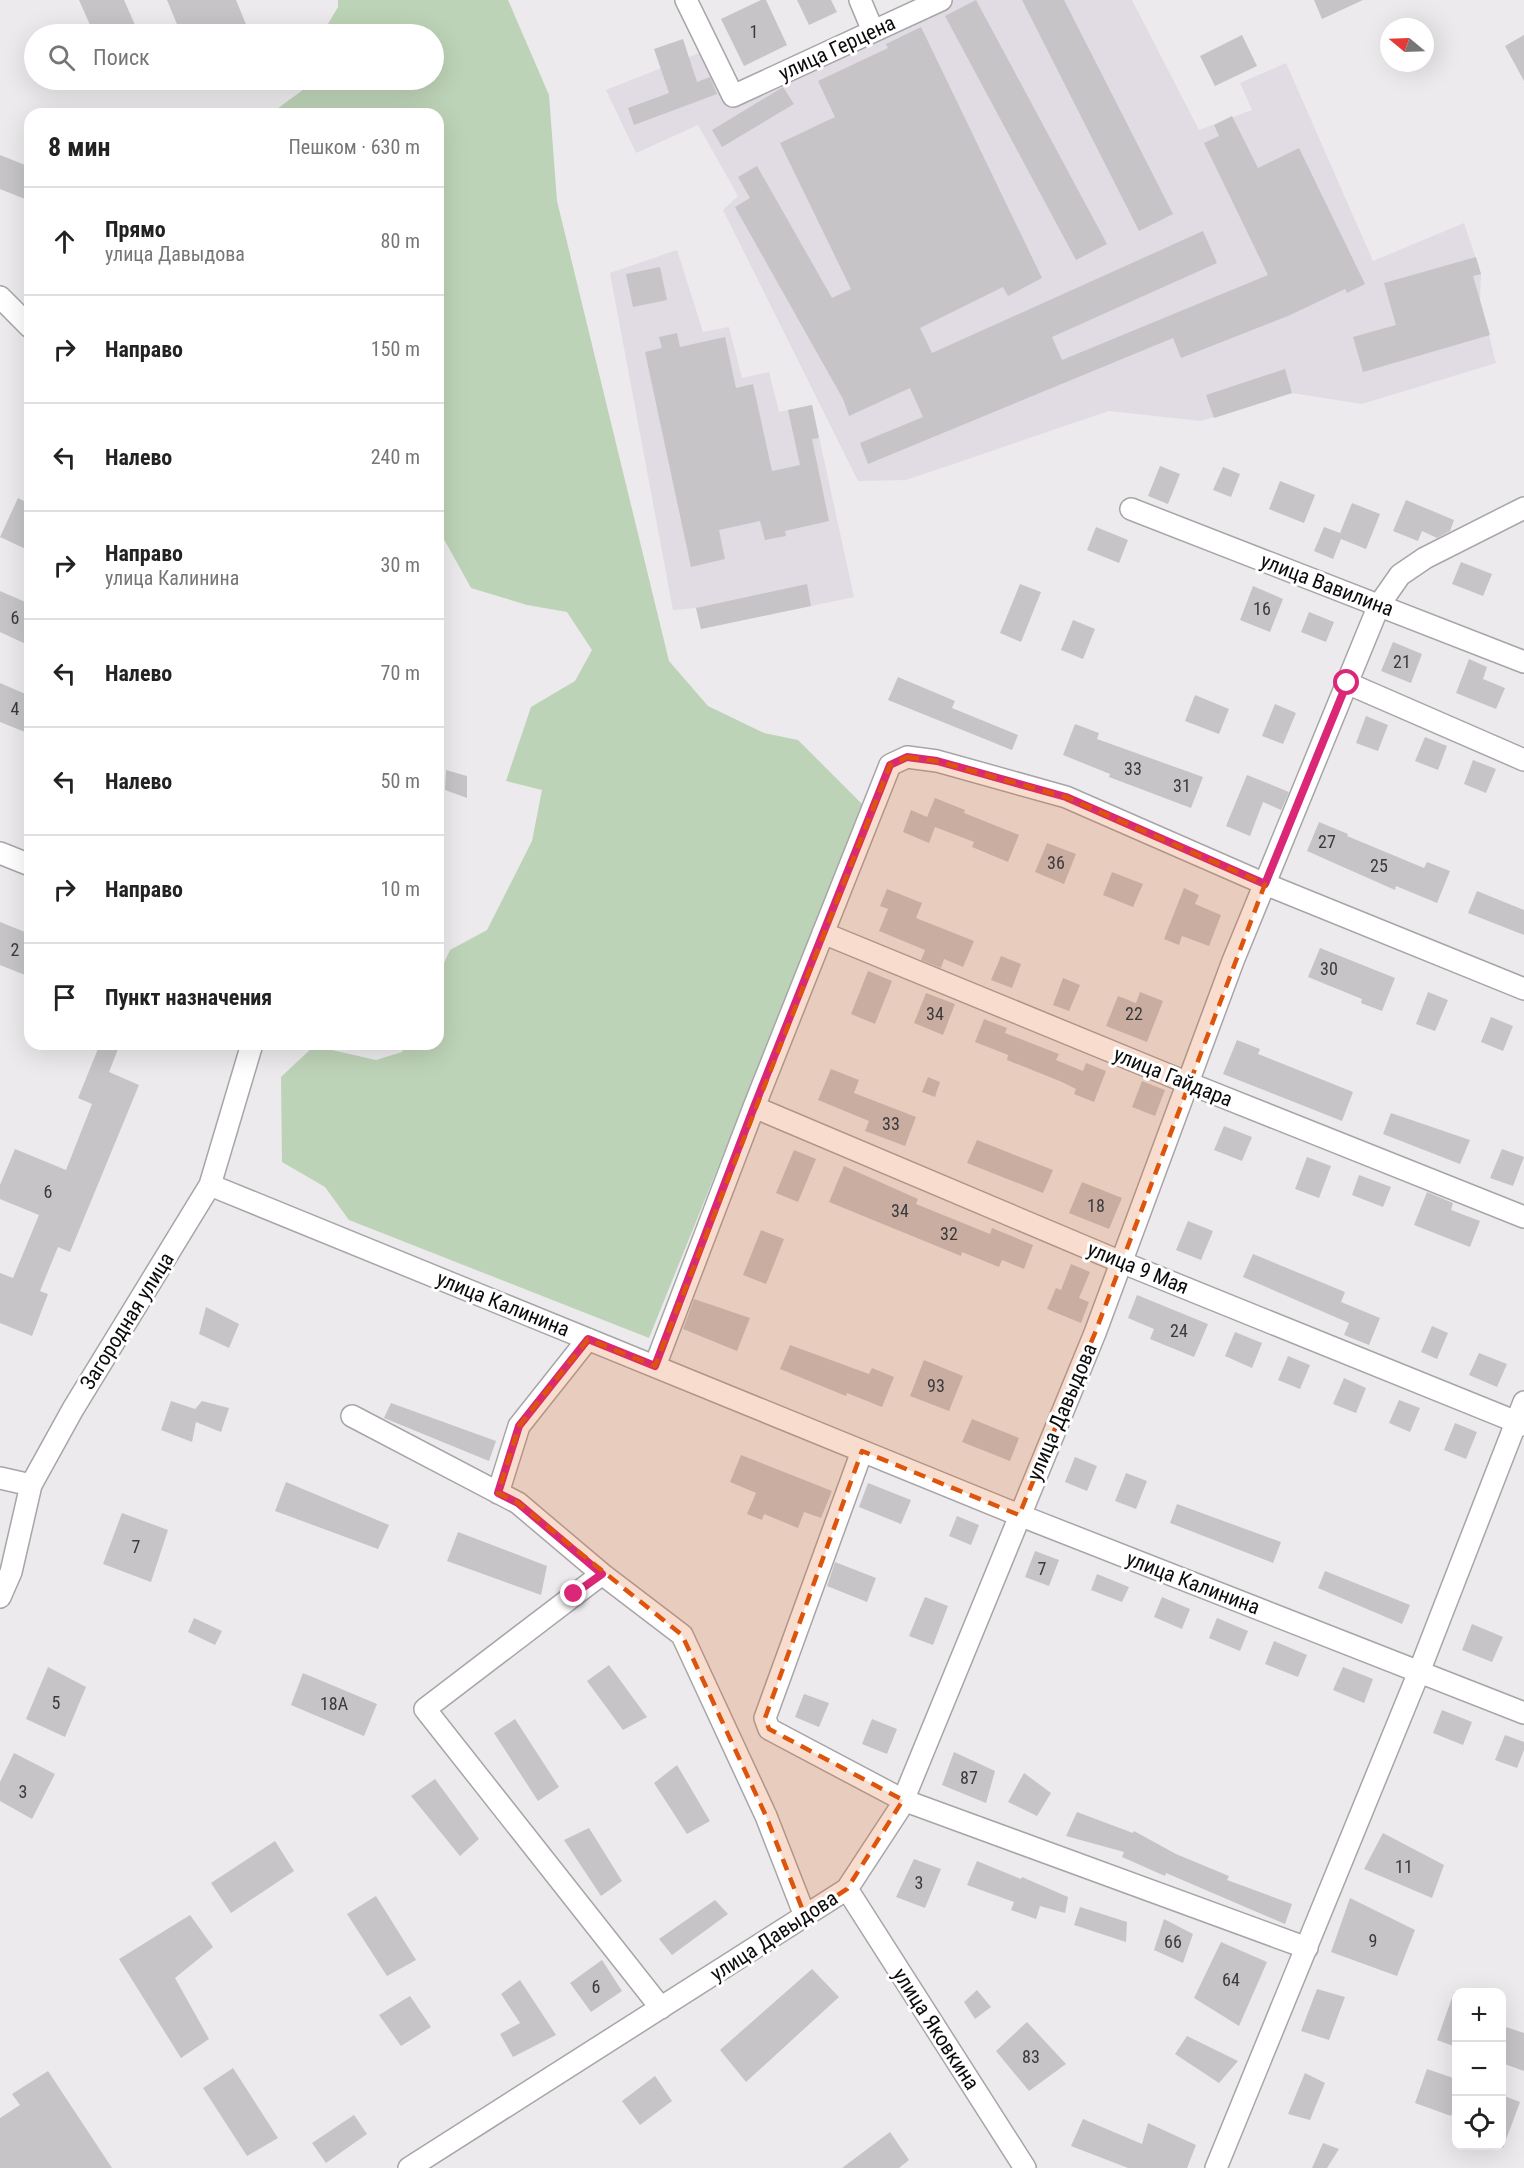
<!DOCTYPE html>
<html lang="ru">
<head>
<meta charset="utf-8">
<style>
	:root { --surface:#fff; --page:#f2f2f2; --text:#222; --muted:#767676; --line:#e0e0e0 }
	body { margin:0; font-family:"Roboto Condensed",sans-serif; background:var(--page); color:var(--text) }
	.controls { position:absolute; right:18px; bottom:18px; display:grid; overflow:hidden; border-radius:12px; box-shadow:0 6px 24px #0002 }
	.controls button { width:54px; height:54px; display:grid; place-items:center; padding:0; border:0; border-bottom:2px solid var(--line); background:var(--surface); color:var(--text); font:30px sans-serif }
	.compass { position:absolute; left:1380px; top:18px; width:54px; height:54px; border-radius:50%; background:var(--surface); box-shadow:0 6px 24px #0002; rotate:289deg }
	.stop { position:absolute; width:18px; height:18px; margin:-14px; border:4px solid #db2777; border-radius:50%; background:#fff }
	.stop.end { background:#db2777; border-color:#fff; box-shadow:0 2px 6px #0008 }
	.list { margin:0; padding:0; list-style:none }
	h2 { display:flex; justify-content:space-between; align-items:center; height:78px; margin:0; padding:0 24px; font-size:26px }
	h2 small { font-size:20px; font-weight:400; color:var(--muted) }
	.list li { display:grid; grid-template-columns:39px 1fr auto; gap:18px; align-items:center; box-sizing:border-box; height:108px; padding:0 24px; border-top:2px solid var(--line) }
	.list b { display:block; font-size:22px; white-space:nowrap }
	.list p { margin:0; font-size:20px; white-space:nowrap; color:var(--muted) }
	.list em { font-size:20px; font-style:normal; color:var(--muted) }
	.icon { flex:none; width:33px; height:33px; fill:none; stroke:currentColor; stroke-width:2; stroke-linecap:round; stroke-linejoin:round }
	.map { position:relative; flex:none; width:1524px; height:2168px; overflow:hidden }
	.search { position:absolute; background:var(--surface); box-shadow:0 6px 24px #0002; left:24px; top:24px; width:420px; height:66px; display:flex; align-items:center; gap:15px; box-sizing:border-box; padding:0 21px; border-radius:33px; color:var(--muted); font-size:22px }
	.panel { position:absolute; background:var(--surface); box-shadow:0 6px 24px #0002; left:24px; top:108px; width:420px; height:942px; border-radius:18px }
	.map>svg:first-child { display:block }
</style>
</head>
<body>
<div class="map">
<svg width="1524" height="2168" viewBox="0 0 1524 2168">
	<rect width="100%" height="100%" fill="#eceaec"/>
	<!-- built -->
	<path fill="#e1dbe4" d="M954,0H1132L1199,130L1252,110L1240,83L1286,63L1373,261L1464,223L1481,274L1480,300L1496,363L1362,404L1292,393L1201,421L1109,411L906,480L858,481L723,210L738,196L698,125L636,153L606,90L704,51L731,105Z
		M677,250L703,332L729,327L742,378L769,372L779,412L812,405L854,597L701,629L696,608L673,610L610,273Z"/>
	<!-- green -->
	<path fill="#bdd3b7" d="M338,0H508L549,95L557,201L669,661L708,706L764,733L798,740L864,806L649,1338L349,1220L325,1187L282,1162L281,1077L314,1046L376,1060L402,1052L406,1044H438V976L450,950L487,930L532,841L542,790L506,781L531,707L575,681L592,650L567,612L527,605L471,588L440,532L438,533V114H270L307,87V80H434V34H322L338,7Z"/>
	<!-- building -->
	<path fill="#c6c4c7" d="M79,0H124L139,34H94Z
		M167,0H236L250,34H181Z
		M761,0H766L787,45L744,66L721,19Z
		M797,0H831L837,12L809,25Z
		M976,0L1107,244L1076,260L945,16Z
		M1022,0H1064L1173,214L1139,231Z
		M1314,0H1363L1322,19Z
		M921,27L1042,278L1008,296L1003,287L920,328L932,353L1203,231L1217,263L1052,337L1062,360L1268,275L1204,143L1219,136L1214,125L1232,116L1258,168L1299,148L1365,284L1347,293L1345,289L1288,316L1181,358L1173,338L868,464L860,443L923,417L910,388L849,416L843,399L735,207L750,198L738,177L757,166L832,298L851,289L780,143L835,117L818,81L888,48L886,44Z
		M1242,35L1257,66L1215,86L1200,56Z
		M1524,35V81L1505,46Z
		M683,39L697,82L710,77L717,94L634,125L628,108L669,93L654,49Z
		M783,87L794,104L722,147L712,130Z
		M0,155L30,167V201L0,189Z
		M1476,257L1481,274L1473,276L1490,335L1363,372L1353,337L1396,325L1384,283Z
		M660,267L667,300L633,307L626,274Z
		M677,333L680,347L725,337L736,388L753,384L772,471L800,465L788,410L812,405L819,438L812,439L829,521L785,531L786,536L765,540L760,521L719,530L725,559L691,567L645,352L662,348L659,337Z
		M1285,369L1292,393L1214,418L1206,395Z
		M1160,466L1180,474L1168,504L1148,496Z
		M1223,467L1240,474L1231,497L1213,490Z
		M1280,481L1315,495L1304,523L1269,509Z
		M18,498L30,504V551L0,537Z
		M1406,500L1454,520L1450,531L1437,538L1422,531L1418,541L1393,531Z
		M1352,503L1380,514L1366,549L1341,539L1333,559L1314,551L1324,527L1340,533Z
		M1096,527L1128,540L1119,563L1087,550Z
		M1461,562L1492,574L1483,596L1452,584Z
		M807,584L811,606L701,629L696,608Z
		M1020,584L1041,592L1021,642L1000,633Z
		M1253,586L1283,599L1270,632L1240,620Z
		M0,591L30,604V646L0,632Z
		M1309,612L1334,622L1326,642L1301,632Z
		M1073,620L1095,629L1083,659L1061,650Z
		M1393,642L1422,654L1411,683L1381,671Z
		M1469,659L1487,667L1483,679L1505,688L1496,709L1456,693Z
		M898,677L955,701L952,708L1018,735L1012,750L888,700Z
		M0,683L30,696V734L0,722Z
		M1195,695L1229,709L1219,734L1185,721Z
		M1275,704L1296,713L1283,744L1262,736Z
		M1366,716L1388,725L1378,751L1356,743Z
		M1075,724L1099,733L1097,739L1203,777L1191,808L1109,777L1110,774L1063,755Z
		M1425,737L1447,746L1438,770L1415,761Z
		M1473,760L1496,769L1486,793L1464,784Z
		M446,770L467,776V798L445,790Z
		M1247,775L1289,792L1281,810L1263,802L1250,836L1226,826Z
		M935,798L965,810L964,813L1019,835L1008,862L972,847L974,842L935,827L929,843L903,832L911,810L927,817Z
		M1319,822L1348,834L1347,836L1424,868L1427,862L1450,871L1437,903L1396,886L1395,890L1307,851Z
		M1047,843L1076,854L1064,884L1035,872Z
		M1112,872L1143,884L1133,907L1103,895Z
		M1184,888L1199,895L1195,904L1221,915L1209,946L1182,936L1179,945L1164,939Z
		M887,889L922,903L916,918L974,941L963,967L944,959L941,968L921,960L925,950L879,931L888,909L880,906Z
		M1477,891L1524,910V935L1468,913Z
		M0,922L30,934V977L0,965Z
		M1320,948L1395,978L1382,1011L1361,1003L1362,999L1308,977Z
		M1001,956L1021,964L1012,988L991,980Z
		M868,971L892,981L875,1024L851,1014Z
		M1063,978L1080,985L1069,1011L1053,1005Z
		M1140,992L1163,1001L1147,1042L1106,1026L1118,996L1136,1003Z
		M1428,992L1448,1000L1435,1031L1416,1024Z
		M926,993L955,1004L943,1035L914,1023Z
		M1491,1017L1513,1026L1503,1051L1481,1042Z
		M984,1019L1007,1028L1005,1033L1059,1054L1056,1060L1083,1071L1086,1063L1106,1071L1094,1102L1074,1094L1076,1089L1062,1082L1007,1060L1008,1055L975,1042Z
		M1237,1040L1260,1049L1258,1054L1353,1092L1342,1121L1223,1074Z
		M100,1044H120L109,1072L139,1085L70,1252L58,1247L40,1291L48,1294L32,1336L0,1323V1273L13,1278L39,1215L0,1199V1185L15,1149L66,1170L92,1104L78,1098Z
		M831,1069L859,1080L854,1093L916,1117L905,1146L865,1131L869,1121L818,1100Z
		M928,1077L940,1082L935,1097L922,1092Z
		M1142,1081L1165,1090L1155,1116L1132,1107Z
		M1391,1113L1470,1140L1460,1164L1383,1134Z
		M1224,1126L1252,1137L1242,1161L1214,1150Z
		M977,1140L1053,1170L1043,1193L967,1163Z
		M1502,1149L1524,1157L1513,1186L1490,1178Z
		M794,1150L816,1159L798,1202L776,1193Z
		M1307,1157L1331,1166L1319,1198L1295,1189Z
		M844,1166L918,1199L916,1204L990,1234L992,1228L1033,1245L1024,1269L1002,1260L999,1267L962,1252L961,1256L829,1202Z
		M1359,1175L1391,1187L1383,1207L1352,1195Z
		M1082,1182L1122,1198L1109,1229L1069,1213Z
		M1427,1192L1453,1203L1451,1210L1480,1221L1470,1247L1414,1225Z
		M1188,1221L1213,1231L1201,1260L1176,1250Z
		M761,1230L784,1239L766,1284L743,1275Z
		M1253,1254L1345,1292L1341,1302L1380,1318L1369,1345L1344,1335L1349,1323L1243,1277Z
		M1071,1264L1090,1272L1079,1298L1089,1302L1081,1323L1047,1309L1056,1288L1061,1290Z
		M1137,1295L1208,1324L1194,1357L1150,1339L1154,1329L1128,1318Z
		M694,1299L750,1318L737,1351L683,1329Z
		M206,1307L239,1324L229,1348L199,1334Z
		M1432,1326L1448,1333L1437,1359L1421,1352Z
		M1235,1332L1262,1343L1252,1368L1225,1356Z
		M790,1345L869,1374L872,1368L894,1377L882,1407L847,1393L846,1396L780,1369Z
		M1479,1353L1507,1364L1497,1387L1469,1375Z
		M1288,1356L1310,1365L1300,1389L1278,1380Z
		M924,1360L963,1376L949,1411L910,1396Z
		M1344,1378L1366,1388L1356,1413L1333,1404Z
		M1399,1400L1420,1408L1410,1432L1389,1423Z
		M171,1401L195,1409L202,1401L229,1408L221,1432L196,1422L192,1442L161,1430Z
		M391,1403L496,1441L489,1461L384,1418Z
		M972,1419L1019,1438L1010,1461L962,1442Z
		M1455,1423L1477,1432L1466,1459L1444,1450Z
		M741,1455L832,1491L821,1518L804,1512L798,1528L764,1514L762,1520L747,1514L756,1493L730,1482Z
		M1075,1457L1097,1466L1087,1491L1065,1482Z
		M1126,1473L1147,1481L1136,1509L1115,1501Z
		M286,1482L389,1525L378,1549L275,1511Z
		M868,1483L911,1500L901,1524L859,1507Z
		M1177,1504L1281,1542L1273,1563L1170,1523Z
		M122,1513L168,1530L151,1582L103,1564Z
		M957,1516L979,1525L971,1545L949,1536Z
		M458,1532L547,1566L541,1595L447,1561Z
		M1035,1551L1059,1560L1049,1586L1025,1577Z
		M835,1562L876,1578L867,1602L827,1586Z
		M1325,1571L1410,1605L1402,1624L1318,1588Z
		M1097,1574L1129,1587L1122,1602L1091,1590Z
		M925,1597L948,1606L933,1645L909,1636Z
		M1162,1597L1190,1609L1182,1629L1154,1617Z
		M194,1618L222,1631L215,1645L188,1632Z
		M1217,1618L1248,1631L1240,1651L1209,1638Z
		M1472,1624L1503,1637L1492,1662L1462,1650Z
		M1274,1641L1307,1655L1298,1677L1265,1664Z
		M609,1665L647,1717L623,1730L587,1681Z
		M48,1667L86,1687L65,1737L26,1719Z
		M1343,1667L1373,1679L1364,1703L1333,1690Z
		M303,1673L377,1704L364,1736L291,1705Z
		M804,1694L829,1703L819,1727L795,1717Z
		M1442,1710L1472,1722L1463,1745L1433,1733Z
		M515,1719L559,1787L538,1801L494,1733Z
		M872,1719L897,1729L887,1754L862,1744Z
		M1505,1735L1524,1742V1750L1517,1768L1495,1760Z
		M954,1752L995,1771L986,1803L942,1785Z
		M14,1753L55,1774L32,1819L0,1801V1782Z
		M677,1765L710,1821L687,1834L654,1783Z
		M1024,1773L1051,1793L1037,1816L1008,1802Z
		M435,1779L479,1839L460,1856L411,1796Z
		M1077,1812L1133,1833L1134,1831L1176,1854L1229,1876L1227,1880L1292,1904L1285,1924L1166,1873L1165,1876L1122,1857L1124,1852L1066,1836Z
		M589,1828L622,1881L601,1896L564,1840Z
		M1383,1833L1444,1865L1432,1898L1364,1869Z
		M275,1841L294,1871L231,1913L211,1883Z
		M914,1859L941,1869L925,1908L896,1897Z
		M977,1861L1021,1879L1022,1877L1068,1897L1065,1913L1040,1906L1036,1919L1011,1910L1014,1902L967,1885Z
		M376,1896L416,1960L387,1976L347,1914Z
		M1350,1898L1415,1930L1397,1976L1331,1952Z
		M715,1900L728,1914L672,1955L659,1939Z
		M1080,1907L1127,1922L1126,1942L1074,1925Z
		M190,1915L213,1947L175,1978L209,2039L181,2058L119,1959Z
		M1164,1919L1193,1934L1183,1963L1154,1950Z
		M1221,1942L1267,1962L1239,2026L1194,1998Z
		M602,1960L622,1991L591,2012L570,1983Z
		M812,1969L839,1997L746,2082L720,2050Z
		M520,1980L556,2035L513,2057L500,2034L520,2023L501,1994Z
		M1317,1989L1345,1997L1329,2040L1301,2031Z
		M977,1990L991,2007L975,2019L964,2002Z
		M1454,1992H1456V2047L1437,2040Z
		M410,1996L431,2027L401,2046L379,2015Z
		M1027,2022L1066,2064L1029,2091L996,2051Z
		M1506,2027L1524,2033V2071L1502,2063V2040Z
		M1187,2036L1238,2061L1219,2083L1175,2054Z
		M233,2068L278,2138L247,2156L203,2088Z
		M1427,2069L1456,2079V2101L1451,2116L1415,2103Z
		M48,2071L112,2168H0V2118L20,2105L12,2094Z
		M1305,2073L1325,2083L1310,2120L1288,2114Z
		M655,2076L672,2101L640,2125L622,2101Z
		M1502,2095L1520,2102L1503,2148L1502,2147Z
		M354,2115L367,2134L326,2163L312,2143Z
		M1083,2119L1142,2144L1148,2123L1196,2145L1187,2168H1128L1071,2146Z
		M890,2132L909,2160L899,2168H842Z
		M1323,2143L1339,2149L1327,2168H1312Z"/>
	<g fill="none" stroke-linecap="round" stroke-linejoin="round">
		<defs>
			<path id="minor" d="M686,0L733,96L941,0
				M860,0L873,31
				M0,297L30,327
				M1131,509L1524,662
				M1347,683L1524,760
				M0,853L30,865
				M823,933L1188,1083L1524,1217
				M754,1107L1121,1262L1524,1425
				M210,1185L1019,1515L1524,1713
				M655,1366L754,1107L890,765L907,757L937,761L1066,797L1265,884L1524,989
				M352,1416L518,1503L602,1574L682,1635L766,1816L805,1916
				M862,1451L765,1718L769,1729L903,1800L1307,1948
				M0,1478L31,1485
				M498,1493L519,1426L588,1339
				M602,1574L425,1709L661,2008
				M0,1597L11,1572L31,1485L73,1409L210,1185L252,1044
				M847,1889L1025,2168
				M409,2168L847,1889L900,1808L1095,1333L1233,961L1379,605L1400,575L1425,558L1524,508
				M1216,2168L1419,1672L1524,1402"/>
		</defs>
		<!-- minor casing -->
		<use href="#minor" stroke="#a7a5a8" stroke-width="24"/>
		<!-- minor -->
		<use href="#minor" stroke="#fff" stroke-width="21"/>
	</g>
	<g fill="none" stroke-linecap="round" stroke-linejoin="round">
		<!-- route -->
		<path stroke="#db2777" stroke-width="8" d="M574,1594L602,1574L518,1503L498,1493L519,1426L588,1339L655,1366L754,1107L890,765L907,757L937,761L1066,797L1265,884L1347,683"/>
	</g>
	<!-- marked area -->
	<path fill="#dd550c" fill-opacity="0.2" stroke="#dd550c" stroke-width="4.5" stroke-dasharray="12 8" stroke-linejoin="round" d="M907,757L937,761L1066,797L1265,884L1095,1333L1019,1515L862,1451L765,1718L769,1729L903,1800L847,1889L805,1916L766,1816L682,1635L518,1503L498,1493L519,1426L588,1339L655,1366L890,765Z"/>
	<g text-anchor="middle" stroke-width="6" stroke-linejoin="round" paint-order="stroke">
		<!-- number labels -->
		<g font-size="18" fill="#3a3a3c">
			<text x="754" y="38">1</text>
			<text x="1262" y="615">16</text>
			<text x="15" y="624">6</text>
			<text x="1402" y="668">21</text>
			<text x="15" y="715">4</text>
			<text x="1133" y="775">33</text>
			<text x="1182" y="792">31</text>
			<text x="1327" y="848">27</text>
			<text x="1056" y="869">36</text>
			<text x="1379" y="872">25</text>
			<text x="15" y="956">2</text>
			<text x="1329" y="975">30</text>
			<text x="935" y="1020">34</text>
			<text x="1134" y="1020">22</text>
			<text x="891" y="1130">33</text>
			<text x="48" y="1198">6</text>
			<text x="1096" y="1212">18</text>
			<text x="900" y="1217">34</text>
			<text x="949" y="1240">32</text>
			<text x="1179" y="1337">24</text>
			<text x="936" y="1392">93</text>
			<text x="136" y="1553">7</text>
			<text x="1042" y="1575">7</text>
			<text x="56" y="1709">5</text>
			<text x="334" y="1710">18А</text>
			<text x="969" y="1784">87</text>
			<text x="23" y="1798">3</text>
			<text x="1404" y="1873">11</text>
			<text x="919" y="1889">3</text>
			<text x="1373" y="1947">9</text>
			<text x="1173" y="1948">66</text>
			<text x="1231" y="1986">64</text>
			<text x="596" y="1993">6</text>
			<text x="1031" y="2063">83</text>
		</g>
		<!-- street labels -->
		<g font-size="21" fill="#0c0c0d" stroke="#fff">
			<text transform="translate(837 48) rotate(-25)" y="7">улица Герцена</text>
			<text transform="translate(1327 585) rotate(21)" y="7">улица Вавилина</text>
			<text transform="translate(1173 1077) rotate(22)" y="7">улица Гайдара</text>
			<text transform="translate(1138 1268) rotate(22)" y="7">улица 9 Мая</text>
			<text transform="translate(503 1304) rotate(22)" y="7">улица Калинина</text>
			<text transform="translate(127 1321) rotate(-58)" y="7">Загородная улица</text>
			<text transform="translate(1062 1412) rotate(-67)" y="7">улица Давыдова</text>
			<text transform="translate(1193 1583) rotate(21)" y="7">улица Калинина</text>
			<text transform="translate(774 1936) rotate(-33)" y="7">улица Давыдова</text>
			<text transform="translate(936 2029) rotate(57)" y="7">улица Яковкина</text>
		</g>
	</g>
</svg>
<div class="controls">
<button>+</button>
<button>−</button>
<button><svg class="icon" aria-label="locate" viewBox="0 0 24 24"><circle cx="12" cy="12" r="6"/><path d="M12 2v4M12 18v4M2 12h4M18 12h4"/></svg></button>
</div>
<svg class="compass" viewBox="-18 -18 36 36"><path d="M0-13l5 13h-10z" fill="#e53935"/><path d="M0 13l5-13h-10z" fill="#767676"/></svg>
<div class="stop" style="left:1347px;top:683px"></div>
<div class="stop end" style="left:574px;top:1594px"></div>
<div class="search"><svg class="icon" aria-label="search" viewBox="0 0 24 24"><circle cx="10" cy="10" r="6"/><path d="M15 15l6 6"/></svg>Поиск</div>
<section class="panel">
<h2>8 мин<small>Пешком · 630 m</small></h2>
<ul class="list">
<li><svg class="icon" aria-label="ahead" viewBox="0 0 24 24"><path d="M12 20V5M6 11l6-6 6 6"/></svg><div><b>Прямо</b><p>улица Давыдова</p></div><em>80 m</em></li>
<li><svg class="icon" aria-label="right" viewBox="0 0 24 24"><path d="M7 20v-9h11M14 6l5 5-5 5"/></svg><div><b>Направо</b></div><em>150 m</em></li>
<li><svg class="icon" aria-label="left" viewBox="0 0 24 24"><path d="M17 20v-9H6M10 6l-5 5 5 5"/></svg><div><b>Налево</b></div><em>240 m</em></li>
<li><svg class="icon" aria-label="right" viewBox="0 0 24 24"><path d="M7 20v-9h11M14 6l5 5-5 5"/></svg><div><b>Направо</b><p>улица Калинина</p></div><em>30 m</em></li>
<li><svg class="icon" aria-label="left" viewBox="0 0 24 24"><path d="M17 20v-9H6M10 6l-5 5 5 5"/></svg><div><b>Налево</b></div><em>70 m</em></li>
<li><svg class="icon" aria-label="left" viewBox="0 0 24 24"><path d="M17 20v-9H6M10 6l-5 5 5 5"/></svg><div><b>Налево</b></div><em>50 m</em></li>
<li><svg class="icon" aria-label="right" viewBox="0 0 24 24"><path d="M7 20v-9h11M14 6l5 5-5 5"/></svg><div><b>Направо</b></div><em>10 m</em></li>
<li><svg class="icon" aria-label="arrive" viewBox="0 0 24 24"><path d="M6 21V4h12l-3 4 3 4H6"/></svg><div><b>Пункт назначения</b></div></li>
</ul>
</section>
</div>
</body>
</html>
